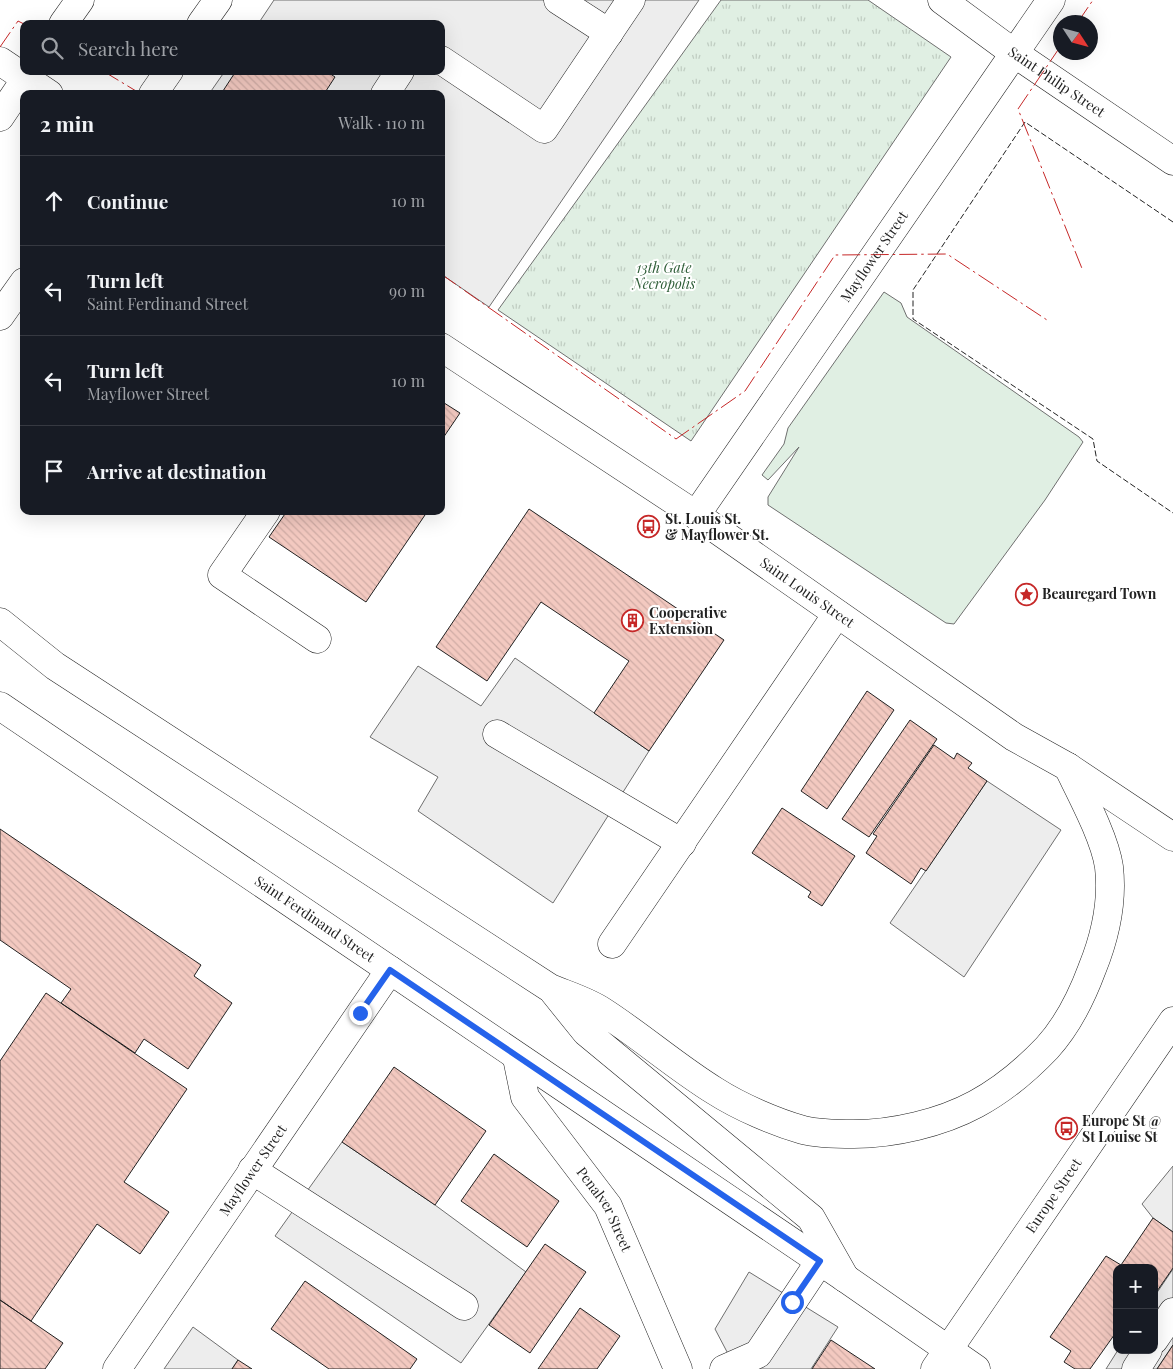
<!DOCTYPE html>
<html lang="en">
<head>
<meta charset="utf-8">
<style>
	:root { --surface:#171b24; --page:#242831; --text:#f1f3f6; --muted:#9ea1a6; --line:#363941 }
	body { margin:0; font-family:"Playfair Display",serif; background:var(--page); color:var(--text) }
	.controls { position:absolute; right:15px; bottom:15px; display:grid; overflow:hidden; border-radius:10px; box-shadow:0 5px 20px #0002 }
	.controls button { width:45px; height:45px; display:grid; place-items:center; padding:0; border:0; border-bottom:1px solid var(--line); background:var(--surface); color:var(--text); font:25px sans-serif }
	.compass { position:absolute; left:1053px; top:15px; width:45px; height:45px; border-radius:50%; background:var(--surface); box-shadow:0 5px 20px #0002; rotate:126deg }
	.stop { position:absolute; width:15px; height:15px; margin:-11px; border:4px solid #2563eb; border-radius:50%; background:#fff }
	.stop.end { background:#2563eb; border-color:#fff; box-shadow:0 1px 5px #0008 }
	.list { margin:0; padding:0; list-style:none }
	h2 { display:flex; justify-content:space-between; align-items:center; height:65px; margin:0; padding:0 20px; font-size:21px }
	h2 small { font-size:16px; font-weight:400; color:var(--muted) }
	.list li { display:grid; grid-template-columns:32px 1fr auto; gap:15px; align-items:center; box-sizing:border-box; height:90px; padding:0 20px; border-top:1px solid var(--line) }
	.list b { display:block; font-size:19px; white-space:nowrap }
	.list p { margin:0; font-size:16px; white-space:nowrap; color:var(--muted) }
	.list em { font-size:16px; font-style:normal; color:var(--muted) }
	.icon { flex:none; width:28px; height:28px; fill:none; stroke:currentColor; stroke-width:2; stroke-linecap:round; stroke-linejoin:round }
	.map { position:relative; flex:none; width:1173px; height:1369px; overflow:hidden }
	.search { position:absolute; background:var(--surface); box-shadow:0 5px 20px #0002; left:20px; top:20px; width:425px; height:55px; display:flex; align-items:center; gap:12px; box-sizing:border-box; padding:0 18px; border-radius:10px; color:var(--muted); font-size:19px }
	.panel { position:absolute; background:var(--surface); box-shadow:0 5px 20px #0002; left:20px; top:90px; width:425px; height:425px; border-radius:10px }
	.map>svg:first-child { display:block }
</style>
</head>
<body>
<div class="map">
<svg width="1173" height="1369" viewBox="0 0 1173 1369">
	<defs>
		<pattern id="park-tufts" width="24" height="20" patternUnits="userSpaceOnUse" patternTransform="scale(1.25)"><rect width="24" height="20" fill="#e0efe3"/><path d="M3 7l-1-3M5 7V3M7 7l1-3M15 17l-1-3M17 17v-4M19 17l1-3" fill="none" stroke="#c0cdc2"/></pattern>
		<pattern id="building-back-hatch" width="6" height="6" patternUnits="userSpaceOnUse" patternTransform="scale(1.25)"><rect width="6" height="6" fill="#f3c9c0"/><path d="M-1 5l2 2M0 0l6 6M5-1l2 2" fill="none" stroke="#d0aca5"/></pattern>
	</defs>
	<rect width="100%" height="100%" fill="#fff"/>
	<!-- green -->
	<path fill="#e0efe3" stroke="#6f6f6f" d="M884,292L901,303L907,317L1079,437L1083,442L1045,500L954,624L946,623L768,505V497L799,447L768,480L762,475L784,444L788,428Z"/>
	<!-- park -->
	<path fill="url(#park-tufts)" stroke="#6f6f6f" d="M721,0H868L951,57L691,441L498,310Z"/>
	<!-- parking -->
	<path fill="#ededed" stroke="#6f6f6f" d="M274,0H699L489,307L441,274V94H209L225,71H441V24H258Z
		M515,658L649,751L553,903L418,811L438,777L370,737L418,666L481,706Z
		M987,781L1061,830L964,977L890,923Z
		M342,1142L435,1205L526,1272L461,1363L275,1236Z
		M1173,1166V1232L1153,1218L1142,1204Z
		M1173,1269V1345L1157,1369H1106L1118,1350H1154V1297Z
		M749,1272L838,1327L811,1369H736L715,1329Z
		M193,1327L238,1360L232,1369H164Z"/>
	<!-- building -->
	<path fill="url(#building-back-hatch)" stroke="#222" d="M236,71H326L335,77L324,94H221Z
		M441,401L460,413L441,441Z
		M529,509L724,640L649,751L594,713L629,661L541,602L487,681L436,647Z
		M287,511H419L425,515L366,602L269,537Z
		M867,691L894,710L827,809L801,791Z
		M910,720L937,739L869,837L842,819Z
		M934,745L954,759L957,753L972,763L968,768L987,781L926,871L921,868L911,884L866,853L877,836L873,834Z
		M782,808L855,856L822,906L808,897L811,892L752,853Z
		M0,829L201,965L194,976L232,1003L188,1069L144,1039L135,1053L61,1003L71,989L0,940Z
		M46,993L187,1089L124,1182L169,1212L140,1254L97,1224L31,1321L0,1300V1061Z
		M394,1067L486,1131L435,1205L342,1142Z
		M494,1154L559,1201L527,1247L461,1201Z
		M1153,1218L1173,1232V1268L1155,1294L1154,1268H1117V1331L1090,1369H1075L1064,1362L1071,1351L1050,1337L1106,1256L1121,1265Z
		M545,1244L586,1272L530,1353L489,1325Z
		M305,1281L417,1359L410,1369H329L271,1329Z
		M0,1300L63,1343L45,1369H0Z
		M580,1308L620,1336L597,1369H538Z
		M831,1340L875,1369H812Z
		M1173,1345V1369H1157Z
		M238,1360L252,1369H232Z"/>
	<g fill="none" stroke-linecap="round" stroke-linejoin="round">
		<defs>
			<g id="minor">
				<path d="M558,0L609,33"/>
				<path d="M441,60L544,129L631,0"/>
				<path d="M385,94L400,71"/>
				<path d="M266,511L222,575L317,639"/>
				<path id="s1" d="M696,515L1051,0"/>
				<path d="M497,734L682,843"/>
				<path d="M612,944L837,614"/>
				<path id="s2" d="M517,1058L525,1097L608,1206L678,1369"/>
				<path d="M252,1170L464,1306"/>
				<path d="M1154,1340L1173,1312"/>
				<path id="s3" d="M117,1369L390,970"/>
				<path d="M724,1369L758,1354L820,1261"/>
				<path id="s4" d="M935,1369L1173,1021"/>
				<path d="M1136,1369L1148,1350"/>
			</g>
			<g id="major">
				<path id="s5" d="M942,0L1014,53L1173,161"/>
				<path d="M63,24L80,0"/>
				<path d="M201,24L218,0"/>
				<path d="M0,61L49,94"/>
				<path d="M153,94L169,71"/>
				<path d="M0,117L31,71"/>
				<path d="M0,316L24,282"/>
				<path id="s6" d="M441,347L696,515L1014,737L1068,767L1173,837"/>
				<path id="s7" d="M0,706L845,1278L976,1369"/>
			</g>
			<path id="highway" d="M0,622L55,666L550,988C567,995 587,1001 602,1011C641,1036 676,1067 715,1091C740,1107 775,1122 803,1130C818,1134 838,1134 854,1134C893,1134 941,1123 976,1104C1002,1090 1027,1069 1047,1048C1067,1026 1082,996 1092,969C1105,937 1113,902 1109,867C1105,838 1081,794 1068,767
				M553,991L586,1032L811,1218L845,1278"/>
		</defs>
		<!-- minor casing -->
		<use href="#minor" stroke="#222" stroke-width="29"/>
		<!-- major casing -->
		<use href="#major" stroke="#222" stroke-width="29"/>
		<!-- highway casing -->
		<use href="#highway" stroke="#222" stroke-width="29"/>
		<!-- minor -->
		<use href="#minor" stroke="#fff" stroke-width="28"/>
		<!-- major -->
		<use href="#major" stroke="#fff" stroke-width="28"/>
		<!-- highway -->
		<use href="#highway" stroke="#fff" stroke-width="28"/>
		<!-- fence -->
		<path stroke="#222" stroke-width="1" stroke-dasharray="6 2.5" stroke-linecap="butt" d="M1173,222L1025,122L913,290V319L1093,439L1097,461L1173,513"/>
		<!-- power -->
		<path stroke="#c62828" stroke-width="1" stroke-dasharray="18 4 2.5 4" stroke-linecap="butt" d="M1078,22L1093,0
			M0,47L18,21L24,24
			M1060,47L1018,109L1083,271
			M103,71L141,94
			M441,274L676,439L745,391L835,255L947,254L1047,320"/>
	</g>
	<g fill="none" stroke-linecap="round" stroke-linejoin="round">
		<!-- route -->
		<path stroke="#2563eb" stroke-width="6" d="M360,1013L390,970L820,1261L792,1302"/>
	</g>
	<!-- icons -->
	<defs>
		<symbol id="bus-ring" viewBox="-11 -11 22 22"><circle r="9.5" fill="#fff" stroke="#c62828" stroke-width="1.5"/><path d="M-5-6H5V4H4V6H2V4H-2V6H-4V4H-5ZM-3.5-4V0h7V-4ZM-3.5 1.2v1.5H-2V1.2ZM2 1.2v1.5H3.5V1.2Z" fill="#c62828"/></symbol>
		<symbol id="sight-ring" viewBox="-11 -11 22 22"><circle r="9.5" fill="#fff" stroke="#c62828" stroke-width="1.5"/><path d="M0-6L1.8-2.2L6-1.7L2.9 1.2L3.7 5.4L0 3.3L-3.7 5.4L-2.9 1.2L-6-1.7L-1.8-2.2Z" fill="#c62828"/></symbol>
		<symbol id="building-ring" viewBox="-11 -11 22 22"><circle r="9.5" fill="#fff" stroke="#c62828" stroke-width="1.5"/><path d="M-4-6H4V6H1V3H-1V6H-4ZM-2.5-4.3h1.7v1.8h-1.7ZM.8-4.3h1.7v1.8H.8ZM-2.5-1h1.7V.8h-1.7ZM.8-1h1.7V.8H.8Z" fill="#c62828"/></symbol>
	</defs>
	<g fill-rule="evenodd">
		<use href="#bus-ring" x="636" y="514" width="25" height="25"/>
		<use href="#sight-ring" x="1014" y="582" width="25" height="25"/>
		<use href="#building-ring" x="620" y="608" width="25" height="25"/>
		<use href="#bus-ring" x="1054" y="1116" width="25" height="25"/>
	</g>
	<g text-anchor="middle" stroke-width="4" stroke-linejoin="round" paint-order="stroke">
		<!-- street labels -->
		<g font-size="14" fill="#222" stroke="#fff">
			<text dy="5" stroke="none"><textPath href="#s5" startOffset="141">Saint Philip Street</textPath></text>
			<text dy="5" stroke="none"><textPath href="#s1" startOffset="314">Mayflower Street</textPath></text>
			<text dy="5" stroke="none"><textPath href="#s6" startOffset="441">Saint Louis Street</textPath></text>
			<text dy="5" stroke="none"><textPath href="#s7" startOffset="380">Saint Ferdinand Street</textPath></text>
			<text dy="5" stroke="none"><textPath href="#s3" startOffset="241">Mayflower Street</textPath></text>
			<text dy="5" stroke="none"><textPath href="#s4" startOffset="210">Europe Street</textPath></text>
			<text dy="5" stroke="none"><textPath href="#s2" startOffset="178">Penalver Street</textPath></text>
		</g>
		<!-- park labels -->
		<g font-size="14" font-style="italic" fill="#2f5e38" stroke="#fff">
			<text x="664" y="273">13th Gate<tspan x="664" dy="16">Necropolis</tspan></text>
		</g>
		<!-- poi labels -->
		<g font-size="14" font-weight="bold" fill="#222" stroke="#fff" text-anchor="start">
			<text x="665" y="524">St. Louis St.<tspan x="665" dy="16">&amp; Mayflower St.</tspan></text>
			<text x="1042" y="599">Beauregard Town</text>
			<text x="649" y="618">Cooperative<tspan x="649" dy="16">Extension</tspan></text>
			<text x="1082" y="1126">Europe St @<tspan x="1082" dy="16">St Louise St</tspan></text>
		</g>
	</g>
</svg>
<div class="controls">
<button>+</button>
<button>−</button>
</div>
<svg class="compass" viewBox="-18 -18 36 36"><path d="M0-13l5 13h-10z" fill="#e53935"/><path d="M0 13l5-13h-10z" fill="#9ea1a6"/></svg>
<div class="stop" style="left:792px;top:1302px"></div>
<div class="stop end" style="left:360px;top:1013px"></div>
<div class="search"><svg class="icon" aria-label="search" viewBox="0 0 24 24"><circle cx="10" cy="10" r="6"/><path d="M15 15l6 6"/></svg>Search here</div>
<section class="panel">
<h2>2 min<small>Walk · 110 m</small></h2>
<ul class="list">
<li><svg class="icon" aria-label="ahead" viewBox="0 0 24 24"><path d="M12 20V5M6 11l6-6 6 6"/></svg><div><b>Continue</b></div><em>10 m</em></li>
<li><svg class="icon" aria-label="left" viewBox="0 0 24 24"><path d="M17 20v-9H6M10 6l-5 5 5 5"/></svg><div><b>Turn left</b><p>Saint Ferdinand Street</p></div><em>90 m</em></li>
<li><svg class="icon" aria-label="left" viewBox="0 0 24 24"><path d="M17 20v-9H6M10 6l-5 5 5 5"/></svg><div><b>Turn left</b><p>Mayflower Street</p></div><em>10 m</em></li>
<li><svg class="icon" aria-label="arrive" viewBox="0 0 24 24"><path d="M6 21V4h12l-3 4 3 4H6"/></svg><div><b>Arrive at destination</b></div></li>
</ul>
</section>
</div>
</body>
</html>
